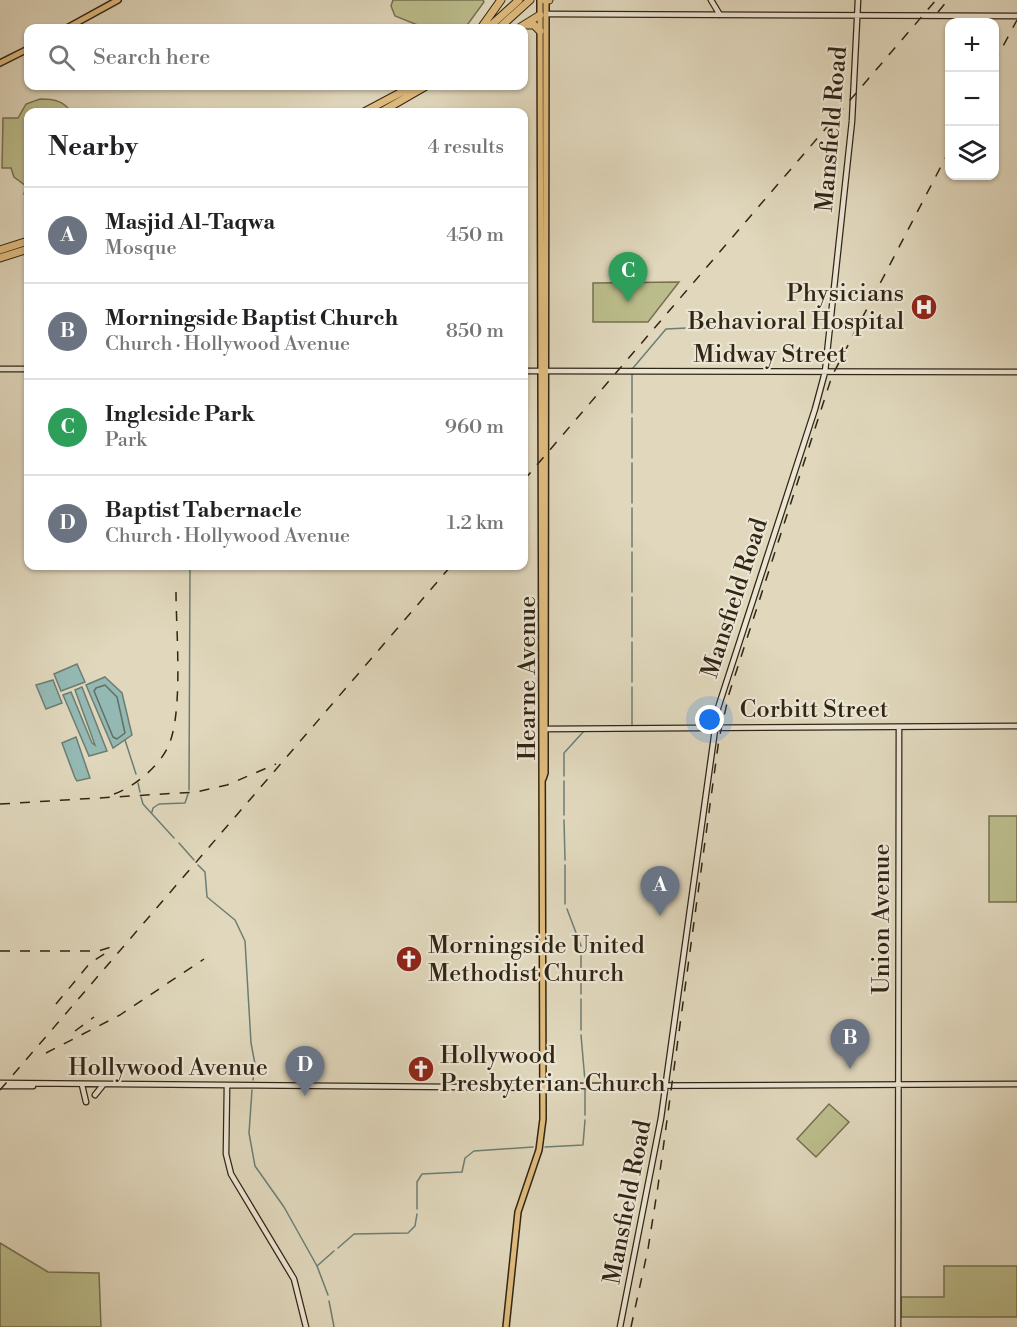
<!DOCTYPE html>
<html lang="en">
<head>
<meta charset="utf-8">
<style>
	:root { --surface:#fff; --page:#f6f6f6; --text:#202124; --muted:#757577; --line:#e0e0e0; --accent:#8f2418 }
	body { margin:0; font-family:"Libre Bodoni",serif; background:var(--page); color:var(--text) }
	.controls { position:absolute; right:18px; top:18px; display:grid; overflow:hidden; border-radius:12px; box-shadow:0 2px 4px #0004 }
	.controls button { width:54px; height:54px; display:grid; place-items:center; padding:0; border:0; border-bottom:2px solid var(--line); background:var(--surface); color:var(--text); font:30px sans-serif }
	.you { position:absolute; left:710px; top:720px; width:21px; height:21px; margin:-15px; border:4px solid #fff; border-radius:50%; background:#1a73e8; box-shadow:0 0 0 9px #1a73e833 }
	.badge { display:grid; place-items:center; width:39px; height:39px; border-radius:50%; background:var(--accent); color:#fff; font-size:20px; font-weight:700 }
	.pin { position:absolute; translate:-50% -50px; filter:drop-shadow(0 2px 3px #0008) }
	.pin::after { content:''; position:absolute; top:32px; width:21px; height:18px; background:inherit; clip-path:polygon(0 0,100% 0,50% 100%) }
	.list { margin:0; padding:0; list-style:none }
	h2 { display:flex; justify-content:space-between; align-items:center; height:78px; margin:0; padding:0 24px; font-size:26px }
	h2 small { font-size:20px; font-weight:400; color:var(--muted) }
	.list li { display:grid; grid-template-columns:39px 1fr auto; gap:18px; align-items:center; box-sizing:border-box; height:96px; padding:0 24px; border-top:2px solid var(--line) }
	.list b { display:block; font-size:22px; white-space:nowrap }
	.list p { margin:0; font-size:20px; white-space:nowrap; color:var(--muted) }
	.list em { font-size:20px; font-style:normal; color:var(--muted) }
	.icon { flex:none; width:33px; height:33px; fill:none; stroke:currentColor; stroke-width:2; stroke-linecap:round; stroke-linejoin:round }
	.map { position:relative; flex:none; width:1017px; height:1327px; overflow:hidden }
	.search { position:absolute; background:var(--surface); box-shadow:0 2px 4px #0004; left:24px; top:24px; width:504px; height:66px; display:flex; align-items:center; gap:15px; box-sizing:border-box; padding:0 21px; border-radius:12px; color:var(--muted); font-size:22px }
	.panel { position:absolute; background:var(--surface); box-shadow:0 2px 4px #0004; left:24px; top:108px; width:504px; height:462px; border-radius:12px }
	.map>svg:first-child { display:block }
</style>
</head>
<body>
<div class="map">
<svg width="1017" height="1327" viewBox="0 0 1017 1327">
	<rect width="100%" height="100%" fill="#e0d7bc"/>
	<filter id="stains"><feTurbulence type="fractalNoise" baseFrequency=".00333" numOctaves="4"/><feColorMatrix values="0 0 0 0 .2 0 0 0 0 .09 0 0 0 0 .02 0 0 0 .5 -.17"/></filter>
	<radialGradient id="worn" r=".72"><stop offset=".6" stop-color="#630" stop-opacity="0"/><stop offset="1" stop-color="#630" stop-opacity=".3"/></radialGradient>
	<!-- green -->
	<path fill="#bbbc8b" stroke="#767050" stroke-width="1.5" d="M393,0H483L484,2L465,28H425L395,16L391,6Z
		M40,99C54,99 64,101 71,112H28V195L24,194L26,186L14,177L11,168H2L3,118H18L26,104Z
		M679,282L648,322H593V283Z
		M989,816H1017V902H989Z
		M829,1104L849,1122L816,1157L797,1139Z
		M0,1243L48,1272L99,1273L101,1327H0Z
		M944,1266H1017V1317H901V1297H944Z"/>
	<!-- water -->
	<path fill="#94b9b4" stroke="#6c7e74" stroke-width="1.5" d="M77,664L85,682L61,691L54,674Z
		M105,677L122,693L132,735L113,748L86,685Z
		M53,680L62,703L46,709L36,685Z
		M82,687L107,751L89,756L63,695L71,692L92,743L95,745L75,690Z
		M76,737L90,778L77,781L75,778L62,743Z"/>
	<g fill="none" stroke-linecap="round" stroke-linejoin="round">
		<!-- shore -->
		<path stroke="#626f64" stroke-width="1.5" d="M105,685L117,697L125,733L117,739L113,737L94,691L96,688Z"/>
		<!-- stream -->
		<path stroke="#6c7e74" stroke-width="1.5" d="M692,328H716L744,317
			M633,368L666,329L687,328
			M632,374V413
			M632,418V458
			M632,463V503
			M632,508V547
			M632,552V592
			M632,597V637
			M632,642V682
			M632,687V725
			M125,740L136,774
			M564,776V753L584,731
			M564,781V815
			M138,783L140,792
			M189,790L190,566
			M141,797L143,804L174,838
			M152,812L153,808L159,804L185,803L188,794
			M564,820L565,860
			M179,843L194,860
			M198,865L205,872L207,897L235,920L245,941L251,1043L255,1064L253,1080
			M565,865V904
			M567,909L581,946
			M581,951V994
			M581,1030V999
			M581,1035L585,1081
			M252,1090L249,1133L255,1166L284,1207L317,1266L328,1295
			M585,1090V1115
			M545,1147L583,1145L585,1120
			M417,1209V1182L422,1174L462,1172L465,1158L474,1151L533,1147
			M338,1248L354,1234L408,1233L415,1226L417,1214
			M317,1266L334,1251
			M329,1301L334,1327"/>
		<defs>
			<path id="secondary" d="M711,0L720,15
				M546,14L1017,16
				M0,369H28
				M524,371L1017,372
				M543,729L1017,726
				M0,1083L555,1088L568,1086
				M82,1085L86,1102
				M227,1085L226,1154L231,1174L294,1279L306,1327
				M0,1086H33
				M514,1086L527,1083L568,1086L1017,1084
				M95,1095L103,1085
				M620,1327L661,1118L718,708L815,409L825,372L852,121L858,0
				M898,1327L899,727"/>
			<path id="primary" d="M67,28L118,0
				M0,63L28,49
				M543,779L545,773V729L546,0
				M506,1327L518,1212L539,1150L543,1119L540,0"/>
			<path id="highway" d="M545,0H549
				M526,25H534L540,31
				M481,28L501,0
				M488,28L519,0
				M499,28L530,0
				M519,28L540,15
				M364,112L413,86
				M381,112L426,86
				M0,250L28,241
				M0,258L28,249"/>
		</defs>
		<!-- secondary casing -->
		<use href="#secondary" stroke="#312515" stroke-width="7"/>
		<!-- primary casing -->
		<use href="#primary" stroke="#312515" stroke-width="8"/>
		<!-- highway casing -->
		<use href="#highway" stroke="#312515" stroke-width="9"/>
		<!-- secondary -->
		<use href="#secondary" stroke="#ebe5d3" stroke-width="4.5"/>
		<!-- primary -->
		<use href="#primary" stroke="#e0bc7e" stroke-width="5"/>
		<!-- highway -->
		<use href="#highway" stroke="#e0bc7e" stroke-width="7"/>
		<!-- rail -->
		<path stroke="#312515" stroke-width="1.5" stroke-dasharray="10 10" stroke-linecap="butt" d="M938,12L948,0
			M994,63L1017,20
			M524,480L936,0
			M114,794C134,787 157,768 167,749C184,717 176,631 176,592
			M0,804L196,792L227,785L276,764
			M0,951H98L118,945
			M56,1004L90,963L109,951
			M75,1031L94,1017
			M46,1053L120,1015L204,959
			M0,1090L451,566
			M631,1327L648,1249L658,1186L719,739L729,694L832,376L950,149"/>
	</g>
	<!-- icons -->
	<defs>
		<symbol id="hospital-disc" viewBox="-11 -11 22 22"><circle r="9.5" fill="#8f2418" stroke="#ebe5d3"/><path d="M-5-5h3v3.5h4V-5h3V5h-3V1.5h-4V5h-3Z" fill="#fff"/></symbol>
		<symbol id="church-disc" viewBox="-11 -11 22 22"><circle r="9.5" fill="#8f2418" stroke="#ebe5d3"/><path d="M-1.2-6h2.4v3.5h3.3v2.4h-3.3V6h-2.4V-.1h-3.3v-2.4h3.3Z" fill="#fff"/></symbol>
	</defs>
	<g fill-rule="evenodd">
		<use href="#hospital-disc" x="909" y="292" width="30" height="30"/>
		<use href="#church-disc" x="394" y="944" width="30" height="30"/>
		<use href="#church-disc" x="406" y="1054" width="30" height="30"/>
	</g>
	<g text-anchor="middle" stroke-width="4.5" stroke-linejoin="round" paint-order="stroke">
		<!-- street labels -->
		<g font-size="24" fill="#312515" stroke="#ebe5d3">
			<text transform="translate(831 129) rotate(-85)" y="8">Mansfield Road</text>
			<text x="770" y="362">Midway Street</text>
			<text transform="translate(734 598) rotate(-72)" y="8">Mansfield Road</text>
			<text transform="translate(527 678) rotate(-90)" y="8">Hearne Avenue</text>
			<text x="814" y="717">Corbitt Street</text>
			<text transform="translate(881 919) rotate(-90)" y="8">Union Avenue</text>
			<text x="168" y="1075">Hollywood Avenue</text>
			<text transform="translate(627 1202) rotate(-79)" y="8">Mansfield Road</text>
		</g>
		<!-- poi labels -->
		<g font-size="24" fill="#312515" stroke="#ebe5d3" text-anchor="start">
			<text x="904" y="301" text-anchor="end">Physicians<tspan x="904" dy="28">Behavioral Hospital</tspan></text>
			<text x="428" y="953">Morningside United<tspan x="428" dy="28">Methodist Church</tspan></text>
			<text x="440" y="1063">Hollywood<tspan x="440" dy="28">Presbyterian Church</tspan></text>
		</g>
	</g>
	<rect width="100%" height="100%" filter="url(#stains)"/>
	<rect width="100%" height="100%" fill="url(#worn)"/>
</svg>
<div class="controls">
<button>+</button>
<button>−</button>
<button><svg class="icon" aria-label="layers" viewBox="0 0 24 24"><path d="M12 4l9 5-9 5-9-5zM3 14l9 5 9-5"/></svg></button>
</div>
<div class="you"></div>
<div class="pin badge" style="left:660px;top:916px;background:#6b7280">A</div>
<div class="pin badge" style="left:850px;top:1069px;background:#6b7280">B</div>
<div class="pin badge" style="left:628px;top:302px;background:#2e9e5b">C</div>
<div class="pin badge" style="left:305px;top:1096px;background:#6b7280">D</div>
<div class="search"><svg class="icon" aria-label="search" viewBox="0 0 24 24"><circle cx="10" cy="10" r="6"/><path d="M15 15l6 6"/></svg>Search here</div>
<section class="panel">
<h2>Nearby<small>4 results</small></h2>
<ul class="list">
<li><span class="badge" style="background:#6b7280">A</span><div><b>Masjid Al-Taqwa</b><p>Mosque</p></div><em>450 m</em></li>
<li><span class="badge" style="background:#6b7280">B</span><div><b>Morningside Baptist Church</b><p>Church · Hollywood Avenue</p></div><em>850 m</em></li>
<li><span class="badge" style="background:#2e9e5b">C</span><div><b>Ingleside Park</b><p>Park</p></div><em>960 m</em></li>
<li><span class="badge" style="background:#6b7280">D</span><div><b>Baptist Tabernacle</b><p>Church · Hollywood Avenue</p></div><em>1.2 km</em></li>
</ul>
</section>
</div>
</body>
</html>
